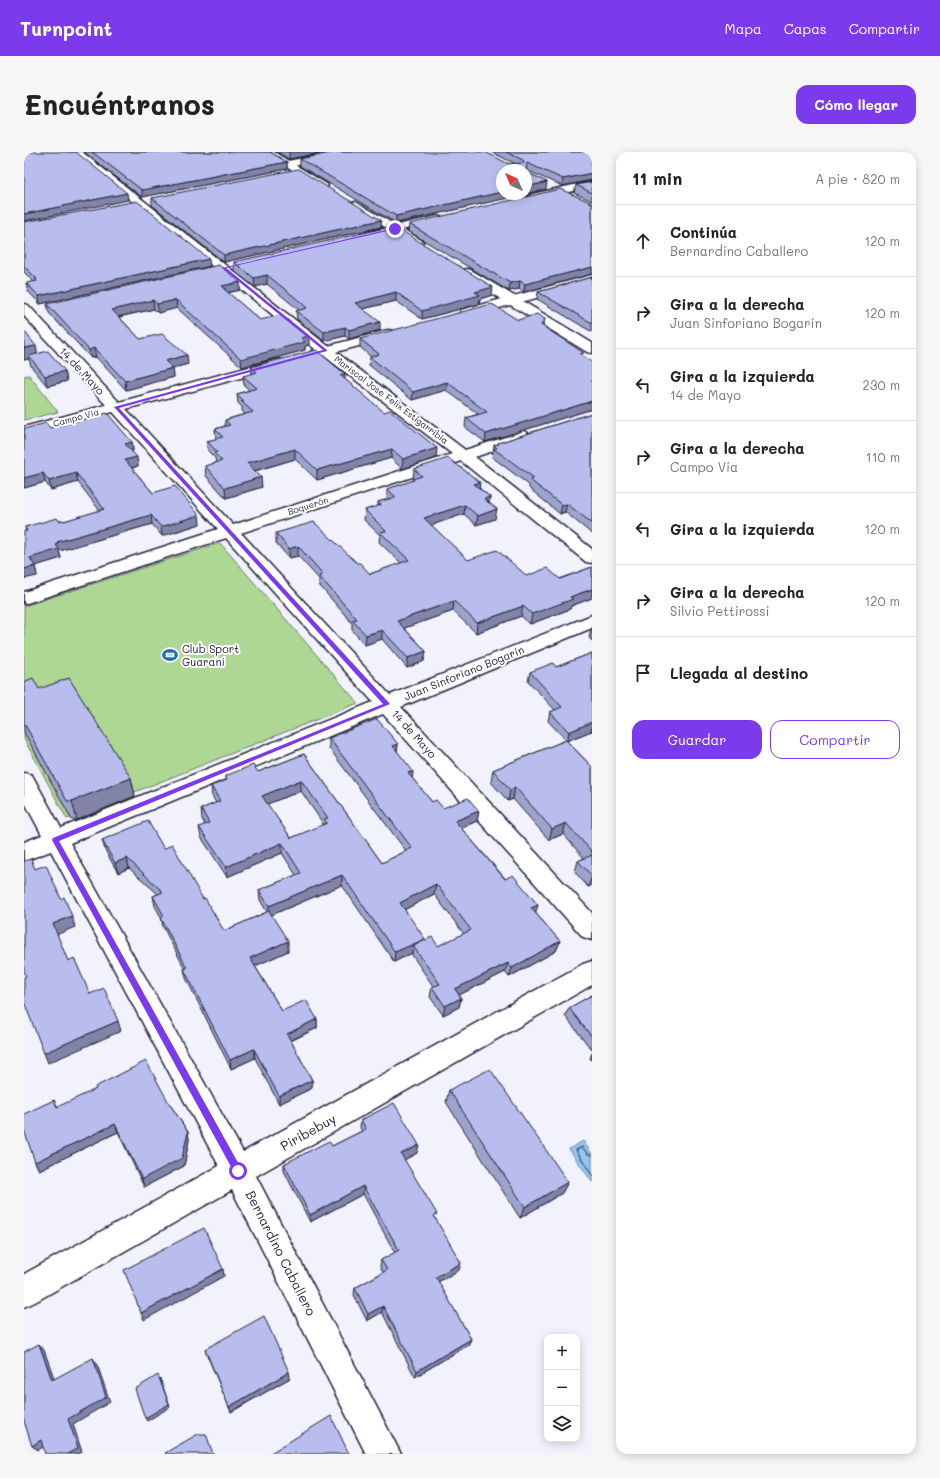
<!DOCTYPE html>
<html lang="es">
<head>
<meta charset="utf-8">
<style>
	:root { --surface:#fff; --page:#f6f6f6; --text:#222; --muted:#767676; --line:#e0e0e0; --accent:#7c3aed }
	body { margin:0; font-family:Mali,sans-serif; background:var(--page); color:var(--text) }
	.controls { position:absolute; right:12px; bottom:12px; display:grid; overflow:hidden; border-radius:8px; box-shadow:0 2px 10px #0003 }
	.controls button { width:36px; height:36px; display:grid; place-items:center; padding:0; border:0; border-bottom:1px solid var(--line); background:var(--surface); color:var(--text); font:20px sans-serif }
	.compass { position:absolute; left:472px; top:12px; width:36px; height:36px; border-radius:50%; background:var(--surface); box-shadow:0 2px 10px #0003; rotate:315deg }
	.stop { position:absolute; width:12px; height:12px; margin:-9px; border:3px solid #7c3aed; border-radius:50%; background:#fff }
	.stop.end { background:#7c3aed; border-color:#fff; box-shadow:0 1px 4px #0008 }
	.list { margin:0; padding:0; list-style:none }
	h2 { display:flex; justify-content:space-between; align-items:center; height:52px; margin:0; padding:0 16px; font-size:17px }
	h2 small { font-size:13px; font-weight:400; color:var(--muted) }
	.list li { display:grid; grid-template-columns:26px 1fr auto; gap:12px; align-items:center; box-sizing:border-box; height:72px; padding:0 16px; border-top:1px solid var(--line) }
	.list b { display:block; font-size:15px; white-space:nowrap }
	.list p { margin:0; font-size:13px; white-space:nowrap; color:var(--muted) }
	.list em { font-size:13px; font-style:normal; color:var(--muted) }
	.actions { display:flex; gap:8px; padding:12px 16px }
	.actions a { flex:1; padding:9px 0; border:1px solid var(--accent); border-radius:12px; text-align:center; font-size:14px; color:var(--accent) }
	.actions .main { background:var(--accent); color:#fff }
	.icon { flex:none; width:22px; height:22px; fill:none; stroke:currentColor; stroke-width:2; stroke-linecap:round; stroke-linejoin:round }
	.map { position:relative; flex:none; width:568px; height:1302px; overflow:hidden; border-radius:12px }
	header { display:flex; align-items:center; gap:24px; box-sizing:border-box; height:56px; padding:0 20px; background:var(--accent); color:#fff }
	header strong { font-size:19px }
	nav { display:flex; gap:22px; margin-inline-start:auto; font-size:14px }
	.intro { display:flex; align-items:center; justify-content:space-between; box-sizing:border-box; height:96px; padding:0 24px }
	h1 { margin:0; font-size:28px }
	.button { padding:10px 18px; border-radius:12px; background:var(--accent); color:#fff; font-size:14px; font-weight:700 }
	main { display:flex; gap:24px; padding:0 24px }
	aside { flex:1; background:var(--surface); border-radius:12px; box-shadow:0 2px 10px #0003 }
	.map>svg:first-child { display:block }
</style>
</head>
<body>
<header>
<strong>Turnpoint</strong>
<nav><a>Mapa</a><a>Capas</a><a>Compartir</a></nav>
</header>
<div class="intro"><h1>Encuéntranos</h1><a class="button">Cómo llegar</a></div>
<main>
<div class="map">
<svg width="568" height="1302" viewBox="0 0 568 1302">
	<rect width="100%" height="100%" fill="#f1f2fc"/>
	<filter id="ink" filterUnits="userSpaceOnUse"><feTurbulence type="fractalNoise" baseFrequency=".025" numOctaves="2"/><feDisplacementMap in="SourceGraphic" scale="8" xChannelSelector="R" yChannelSelector="G"/><feConvolveMatrix kernelMatrix="1 2 1 2 8 2 1 2 1" color-interpolation-filters="sRGB"/></filter>
	<g filter="url(#ink)">
		<!-- green -->
		<path fill="#aed794" stroke="#687c68" d="M5,223L34,260L0,268V224Z
			M196,391L334,551L43,667L0,587V454Z"/>
		<!-- water -->
		<path fill="#94c8f1" stroke="#6686a8" d="M559,989L568,1002V1030L545,997Z"/>
		<g fill="none" stroke-linecap="round" stroke-linejoin="round">
			<!-- shore -->
			<path stroke="#506484" stroke-width="1.5" d="M568,1003L564,1002L558,995L552,998L568,1023"/>
			<defs>
				<path id="minor" d="M47,0H58L304,194L364,178L369,179L371,182L369,185L312,200L441,298L494,281L499,279L504,281L507,284L504,287L451,305L568,397V411L562,410L437,309L217,381L366,543L568,463V476L377,555L568,761V788L559,785L359,562L46,691L219,1000L559,812L568,809V833L232,1024L377,1302H342L208,1038L11,1150L0,1155V1122L195,1014L27,699L0,709V690L18,683L0,649V621L8,623L37,676L349,550L202,386L0,452V440L194,377L89,260L0,285V275L82,253L0,164V152L4,153L95,250L251,208L256,207L261,208L263,211L261,214L102,257L209,373L428,302L299,203L293,205L288,204L286,201L291,197Z
					M309,0H328L323,3L264,15L259,12L264,9Z
					M568,29V35L508,48L503,45L508,42Z
					M414,64L420,67L418,69L346,85L342,84L340,82L342,80Z
					M568,123V131L442,165L437,164L436,161L437,158Z"/>
				<path id="tertiary" d="M238,0H250L304,33L303,35H295Z
					M332,50L397,88L399,90L397,92H389L328,55L327,53L328,51Z
					M443,117L447,118L568,191V201L563,200L439,124L437,121L439,118Z"/>
			</defs>
			<!-- minor casing -->
			<use href="#minor" stroke="#22223b" stroke-width="3"/>
			<!-- tertiary casing -->
			<use href="#tertiary" stroke="#22223b" stroke-width="3"/>
			<!-- minor -->
			<use href="#minor" fill="#fff" fill-rule="evenodd"/>
			<!-- tertiary -->
			<use href="#tertiary" fill="#fff" fill-rule="evenodd"/>
		</g>
		<!-- wall -->
		<path fill="#9ea3cd" stroke="#22223b" fill-rule="evenodd" d="M60,0H246L263,10V17L118,45Z
			M253,0H301L265,7Z
			M467,0H568V28L538,34L502,18V20L522,37L372,71L276,14V7L485,12H492Z
			M568,29V49L550,41L552,33Z
			M128,46L357,68V75L200,110L128,53Z
			M568,51V122L500,140L495,137L485,139L384,79L385,72Z
			M0,70L186,114L16,152L4,139L2,131L10,130L0,120Z
			M210,110L468,143L456,147L455,152L398,167L372,149L339,157L356,178L325,187L321,184L300,189L273,167L272,159L275,158L243,132L231,135L210,119Z
			M568,125V180L513,147L514,140Z
			M216,130V138L204,141L236,168L285,193L281,194V198L218,215L153,156L134,161L130,157L95,165L116,187L164,212L149,216L150,225L102,238L72,205L67,206L25,161L23,152Z
			M494,168L519,175L559,205L568,210V257L461,290L441,275L442,266L454,262L422,238L388,248L345,213L346,205H347L336,195V187Z
			M0,179L14,202L41,219L43,229L23,234L7,214L5,207L0,208Z
			M227,215L321,228L412,306L378,317L367,306L293,328L271,307L231,319L238,335L202,346L182,324L181,314L192,311L191,306L184,299L183,289L192,287L191,277L201,274V268L221,262L218,259V255L214,251L213,242L225,238L220,233L219,224L228,222Z
			M568,261V382L541,360L536,362L505,336V333L468,305L470,293L474,292V291Z
			M26,276L108,290L109,299L108,300L114,314L108,316L129,341L176,372L138,384L128,372L35,399L37,406L11,414L13,424L1,375L35,369H40L76,359L54,330L27,338L21,330L0,336V277Z
			M390,317L455,336L466,345L465,351L471,367L452,373L440,362L407,373L444,408L503,424L536,427L568,415V446L547,454L546,457L506,472L497,464L452,481L429,459L380,476L402,499L400,509L383,516L358,487L341,493L328,478V471L295,433V427L274,404L265,406L252,391V381L333,411L346,422L377,411L355,390L356,383L340,368L341,358L354,354V350L364,347L363,346V337L389,329Z
			M567,477H568V489L565,486Z
			M568,501V580L567,579L543,589L568,615V733L564,735L551,720L554,709L560,706L539,682L525,688L489,647L484,649L467,630L469,618L542,588L524,569L526,560L531,558L504,529L506,520L532,515Z
			M0,530L15,537L107,626L111,644L53,668H48L0,580Z
			M305,586L374,592L373,599L388,626L408,650L419,656L455,659L453,669L437,676L536,789L532,799L485,825L481,820L435,843L437,846L435,855L419,863L406,845L408,835L409,834L388,803V801L370,810L318,733L247,763L264,799L231,814L258,859L293,867V876L267,889L288,928V936L255,952L231,906L207,917L162,826L160,817H161L139,775L137,765L131,754L129,744L134,742L105,716L94,721L81,698L78,688L140,697L179,747L200,779L243,760L236,748L235,738L272,723L258,701L203,725L177,685L175,675L181,673L178,667L177,657L192,651L188,644L187,634L201,628V624L234,620L280,602L358,711L382,699L305,596ZM277,639L300,673L267,686L243,652ZM410,742L440,782L414,794L400,788L380,758Z
			M568,843V898L541,864L545,856Z
			M568,901V909L566,906Z
			M425,938L544,1030L538,1041L496,1066L422,950Z
			M30,948L33,954L145,951L164,980L165,988L160,1014L120,1035L94,980L15,1018L11,1010Z
			M337,968L393,1001L380,1008L411,1066L435,1118L414,1130L447,1187L444,1193L391,1225L358,1160L343,1169L330,1143L331,1136L359,1120L356,1115L357,1108L371,1101L339,1042L286,1070L260,1019V1012L308,994L338,979L336,976Z
			M181,1197L265,1220L266,1226L207,1260L183,1203Z"/>
		<!-- shaded-wall -->
		<path fill="#8184a7" stroke="#22223b" d="M265,0H301L265,7Z
			M263,10V17L118,45V38Z
			M568,21V28L538,34L539,27Z
			M523,30L522,37L502,42V35Z
			M478,40V42H502L372,71V64Z
			M103,41L104,48L0,69V62Z
			M357,68V75L200,110V103Z
			M185,107L186,114L16,152L15,144Z
			M568,115V122L500,140L501,132Z
			M243,123V132L231,135L230,126Z
			M496,129L495,137L485,139L486,131Z
			M216,130V138L202,141L198,134Z
			M469,135L468,143L456,147L455,152L398,167V159L451,140Z
			M372,140V149L330,159L331,151Z
			M129,148L130,157L89,166L88,158Z
			M152,148L153,156L134,161L133,152Z
			M521,167L519,175L517,173Z
			M356,170V178L325,187V178Z
			M321,175V184L300,189V180Z
			M285,184V193L281,194V198L218,215L217,207L277,186Z
			M12,194L14,205L5,204V207L0,208V196Z
			M70,196L72,205L67,206L65,198Z
			M163,203L164,212L142,218L141,209Z
			M149,216L150,225L102,238L101,229Z
			M41,219L43,229L23,234L21,224Z
			M321,222V231L316,223Z
			M423,230L422,238L388,248L389,240Z
			M568,249V257L461,290L462,282Z
			M108,290L109,299L103,301L101,292Z
			M413,296L412,306L378,317L379,307Z
			M271,297V307L223,321V311Z
			M368,297L367,306L293,328V318Z
			M113,305L114,314L103,317L101,308Z
			M19,321L21,330L0,336V326Z
			M52,321L54,330L27,338L25,329Z
			M237,325L238,335L202,346L201,336Z
			M456,330L455,340L450,332Z
			M466,345L464,355L460,347Z
			M543,352L541,360L536,362L538,353Z
			M441,353L440,362L399,376L400,366Z
			M473,357L471,367L452,373L454,364Z
			M127,363L128,372L35,399L37,406L8,415L6,406L32,393L33,390Z
			M175,363L176,372L138,384L137,375Z
			M274,394V404L265,406V397Z
			M11,414L13,424L0,427V417Z
			M568,437V446L547,454L546,457L506,472L508,462L546,445Z
			M430,449L429,459L372,479L373,469Z
			M499,454L497,464L452,481L453,471Z
			M358,478V487L341,493L342,483Z
			M402,499L400,509L383,516L384,506Z
			M568,570V576L567,579L543,589L545,580Z
			M374,592L373,602L369,594Z
			M389,619L388,629L384,621Z
			M107,626L111,644L53,668L48,649Z
			M277,628V639L238,654V644Z
			M491,635L489,647L484,649L486,638Z
			M455,659L453,669L429,679L431,669Z
			M542,671L539,682L525,688L528,677Z
			M258,691V701L203,725L202,715Z
			M103,706L105,716L94,721L91,711Z
			M318,723V733L245,764V754Z
			M568,724V733L564,735Z
			M412,732L410,742L374,761L376,751Z
			M514,753L511,763L507,756Z
			M48,764L51,775L32,783L29,772Z
			M401,787L399,796L389,794L388,801L370,810L371,800Z
			M264,789V799L227,816L226,806Z
			M536,789L532,799L485,825L488,816Z
			M484,811L481,820L429,846L431,837Z
			M437,846L435,855L419,863L421,854Z
			M293,867V876L263,890V882Z
			M94,869L97,879L24,911L20,901Z
			M230,897L231,906L207,917L206,908Z
			M288,928V936L255,952V944Z
			M91,972L94,980L15,1018L11,1010Z
			M164,980L165,988L160,1014L120,1035L118,1027Z
			M395,993L393,1001L376,1010L377,1002Z
			M544,1030L538,1041L496,1066L501,1055Z
			M339,1034V1042L286,1070V1063Z
			M437,1111L435,1118L410,1132L412,1125Z
			M199,1117L200,1124L120,1168L117,1161Z
			M359,1154L358,1160L343,1169L344,1162Z
			M447,1187L444,1193L391,1225L393,1219Z
			M15,1192L20,1198L33,1234L28,1228Z
			M69,1206L73,1212L86,1250L49,1272L58,1300L55,1302H43L44,1267Z
			M265,1220L266,1226L207,1260L205,1255Z
			M136,1226L146,1255L123,1269L121,1266Z
			M17,1288L22,1293L14,1298L8,1294Z"/>
		<!-- building -->
		<path fill="#b8bdee" stroke="#22223b" fill-rule="evenodd" d="M0,0H52L103,41L0,62Z
			M68,0H246L263,10L118,38Z
			M312,0H461L485,12L500,11L499,8L482,0H568V21L539,27L503,11L502,20L523,30L502,35V18H478V40L372,64L276,7Z
			M274,17L357,68L200,103L128,46Z
			M568,30V41L552,33Z
			M536,37L568,51V115L501,132L496,129L486,131L385,72Z
			M113,49L185,107L15,144L2,131L13,129L11,127H13L0,114V70Z
			M370,74L469,135L451,140L456,143L398,159L372,140L331,151L356,170L325,178L321,175L300,180L272,159L283,156L278,151L243,123L230,126L210,110Z
			M195,113L216,130L198,134L202,137H200L236,168L257,163L285,184L277,186L281,190L217,207L152,148L133,152L129,148L88,158L116,187L138,182L163,203L141,209L149,216L101,229L70,196L65,198L23,152Z
			M568,125V171L514,140Z
			M468,152L494,168L513,162L521,167L517,173L560,201L556,202L568,210V249L462,282L442,266L463,260L423,230L389,240L346,205L355,202L336,187Z
			M0,179L12,194L0,196Z
			M292,198L321,222L316,223L360,260L366,258L413,296L379,307L368,297L293,318L271,297L223,311L237,325L201,336L181,314L198,309L190,301L193,300L183,289L199,285L191,277L206,273L201,268L229,260L217,249H220L213,242L233,236L219,224L233,220L227,215Z
			M24,199L41,219L21,224L5,204Z
			M83,261L108,290L101,292L113,305L101,308L129,341L151,334L175,363L137,375L127,363L33,390L34,392L32,393L35,397L6,406L11,414L0,417V379H3L1,375L33,366L35,369L39,368L40,369L80,357L52,321L25,329L19,321L0,326V277L22,271L26,276Z
			M568,261V371L543,352L538,353L506,328L510,326L470,297L473,296L470,293L475,292L474,291Z
			M424,306L456,330L450,332L466,345L460,347L473,357L454,364L441,353L400,366L444,408L473,398L503,424L523,416L536,427L568,415V437L546,445L549,447L508,462L499,454L453,471L430,449L373,469L402,499L384,506L358,478L342,483L328,468L333,467L295,424L299,422L274,394L265,397L252,381L290,370L333,411H336L346,422L385,408L356,380L362,379L341,358L357,353L354,350L372,345L363,337L390,328L389,327L398,324L390,317Z
			M568,501V570L545,580L526,560L538,555L506,520L529,511L532,515Z
			M9,526L15,537L45,526L107,626L48,649H43L0,571V530Z
			M353,567L374,592L369,594L389,619L384,621L408,650L412,648L419,656L444,646L455,659L431,669L481,727L489,723L514,753L507,756L536,789L488,816L484,811L431,837L437,846L421,854L408,835L416,832L389,794L408,785L414,794L447,778L412,732L376,751L401,787L371,800L318,723L245,754L235,738L277,721L258,691L202,715L175,675L185,671L177,657L196,649L187,634L203,628L201,624L229,613L234,620L280,602L358,711L388,696L305,586ZM277,628L304,666L300,667L303,671L267,686L238,644Z
			M542,588L568,615V700L542,671L528,677L491,635L486,638L469,618Z
			M124,669L140,697L148,692L179,747L181,746L200,779L245,759L264,789L226,806L258,859L282,848L293,867L263,882L288,928L255,944L230,897L206,908L160,817L163,816L137,766L140,764L129,744L139,740L103,706L91,711L78,688Z
			M568,703V724L554,709Z
			M7,707L11,717L22,713L37,747L40,745L48,764L29,772L44,809L50,806L66,842L80,836L94,869L20,901L0,850V825L2,824L0,820V709Z
			M568,843V885L545,856Z
			M122,909L145,951L164,980L158,1006L118,1027L91,972L11,1010L0,978V962L30,948L33,955L72,937L71,935Z
			M466,917L544,1030L501,1055L425,938Z
			M370,951L395,993L377,1002L413,1062L410,1064L437,1111L412,1125L447,1187L393,1219L359,1154L344,1162L331,1136L363,1118L357,1108L375,1098L339,1034L286,1063L260,1012L305,989L308,994L342,977L337,968Z
			M180,1076L199,1117L117,1161L100,1118Z
			M240,1164L265,1220L205,1255L181,1197Z
			M15,1192L28,1228L69,1206L82,1245L44,1267L54,1296L43,1302H21L17,1288L8,1294L0,1269V1200Z
			M134,1223L145,1252L121,1266L111,1237Z
			M307,1264L325,1302H245Z
			M174,1282H182L189,1302H142L141,1301Z"/>
	</g>
	<!-- route -->
	<path fill="#7c3aed" d="M371,76L372,77L202,116L303,198V199L95,256L366,552L35,689L217,1016L219,1019L217,1022L214,1023L211,1022L28,688L29,686L359,552L90,255L299,198L198,116Z"/>
	<!-- icons -->
	<defs>
		<symbol id="stadium-bare" viewBox="-9 -9 18 18"><path d="M0-5a6.5 5 0 1 0 0 10a6.5 5 0 1 0 0-10ZM-3.5-1.8h7v3.6h-7Z" fill="#1f6fb2" stroke="#fff" stroke-width="2.5" paint-order="stroke"/></symbol>
	</defs>
	<g fill-rule="evenodd">
		<use href="#stadium-bare" x="135" y="492" width="22" height="22"/>
	</g>
	<g text-anchor="middle" stroke-width="4" stroke-linejoin="round" paint-order="stroke">
		<!-- far-street labels -->
		<g font-size="9" fill="#22223b" stroke="#fff">
			<text transform="translate(367 248) rotate(37)" y="3">Mariscal Jose Felix Estigarribia</text>
			<text transform="translate(52 266) rotate(-15)" y="3">Campo Vía</text>
			<text transform="translate(284 354) rotate(-18)" y="3">Boquerón</text>
		</g>
		<!-- street labels -->
		<g font-size="11" fill="#22223b" stroke="#fff">
			<text transform="translate(58 219) rotate(47)" y="4">14 de Mayo</text>
			<text transform="translate(440 521) rotate(-22)" y="4">Juan Sinforiano Bogarín</text>
			<text transform="translate(390 582) rotate(48)" y="4">14 de Mayo</text>
		</g>
		<!-- poi labels -->
		<g font-size="11" fill="#22223b" stroke="#fff" text-anchor="start">
			<text x="158" y="501">Club Sport<tspan x="158" dy="13">Guaraní</tspan></text>
		</g>
		<!-- near-street labels -->
		<g font-size="13" fill="#22223b" stroke="#fff">
			<text transform="translate(284 980) rotate(-29)" y="5">Piribebuy</text>
			<text transform="translate(257 1101) rotate(63)" y="5">Bernardino Caballero</text>
		</g>
	</g>
</svg>
<div class="controls">
<button>+</button>
<button>−</button>
<button><svg class="icon" aria-label="layers" viewBox="0 0 24 24"><path d="M12 4l9 5-9 5-9-5zM3 14l9 5 9-5"/></svg></button>
</div>
<svg class="compass" viewBox="-18 -18 36 36"><path d="M0-13l5 13h-10z" fill="#e53935"/><path d="M0 13l5-13h-10z" fill="#767676"/></svg>
<div class="stop" style="left:214px;top:1019px"></div>
<div class="stop end" style="left:371px;top:77px"></div>
</div>
<aside>
<h2>11 min<small>A pie · 820 m</small></h2>
<ul class="list">
<li><svg class="icon" aria-label="ahead" viewBox="0 0 24 24"><path d="M12 20V5M6 11l6-6 6 6"/></svg><div><b>Continúa</b><p>Bernardino Caballero</p></div><em>120 m</em></li>
<li><svg class="icon" aria-label="right" viewBox="0 0 24 24"><path d="M7 20v-9h11M14 6l5 5-5 5"/></svg><div><b>Gira a la derecha</b><p>Juan Sinforiano Bogarín</p></div><em>120 m</em></li>
<li><svg class="icon" aria-label="left" viewBox="0 0 24 24"><path d="M17 20v-9H6M10 6l-5 5 5 5"/></svg><div><b>Gira a la izquierda</b><p>14 de Mayo</p></div><em>230 m</em></li>
<li><svg class="icon" aria-label="right" viewBox="0 0 24 24"><path d="M7 20v-9h11M14 6l5 5-5 5"/></svg><div><b>Gira a la derecha</b><p>Campo Vía</p></div><em>110 m</em></li>
<li><svg class="icon" aria-label="left" viewBox="0 0 24 24"><path d="M17 20v-9H6M10 6l-5 5 5 5"/></svg><div><b>Gira a la izquierda</b></div><em>120 m</em></li>
<li><svg class="icon" aria-label="right" viewBox="0 0 24 24"><path d="M7 20v-9h11M14 6l5 5-5 5"/></svg><div><b>Gira a la derecha</b><p>Silvio Pettirossi</p></div><em>120 m</em></li>
<li><svg class="icon" aria-label="arrive" viewBox="0 0 24 24"><path d="M6 21V4h12l-3 4 3 4H6"/></svg><div><b>Llegada al destino</b></div></li>
</ul>
<div class="actions"><a class="main">Guardar</a><a>Compartir</a></div>
</aside>
</main>
</body>
</html>
